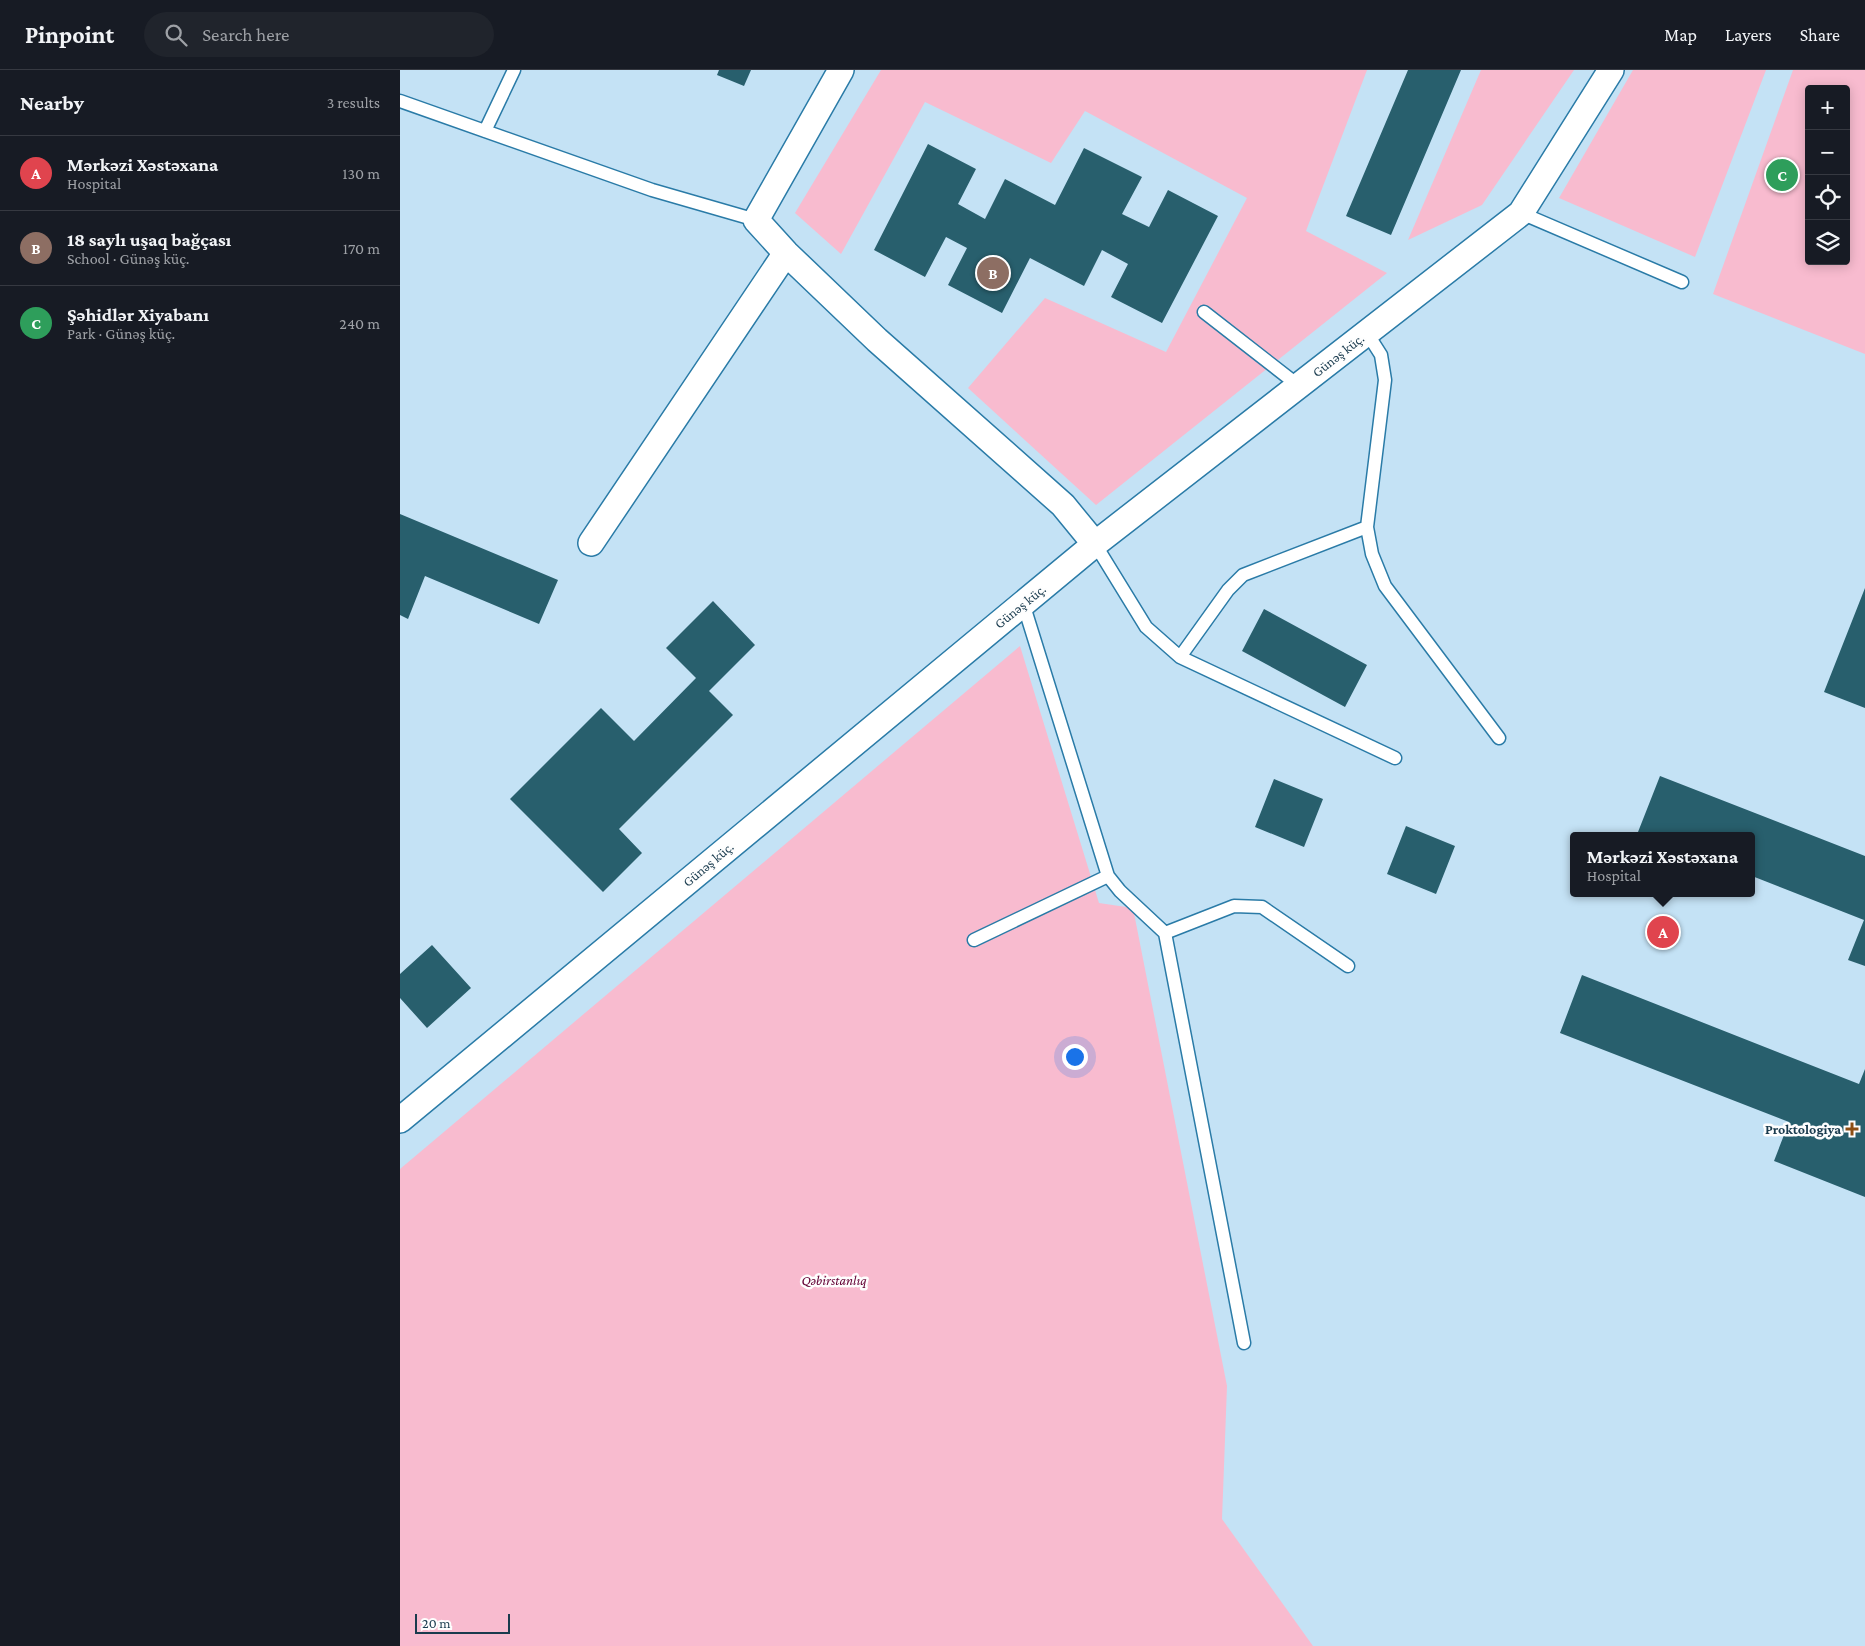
<!DOCTYPE html>
<html lang="en">
<head>
<meta charset="utf-8">
<style>
	:root { --surface:#171b24; --page:#20242c; --text:#f1f3f6; --muted:#9ea1a6; --line:#363941; --accent:#ea580c }
	body { margin:0; font-family:"Crimson Pro",serif; background:var(--page); color:var(--text) }
	.controls { position:absolute; right:15px; top:15px; display:grid; overflow:hidden; border-radius:5px; box-shadow:0 2px 12px #0003 }
	.controls button { width:45px; height:45px; display:grid; place-items:center; padding:0; border:0; border-bottom:1px solid var(--line); background:var(--surface); color:var(--text); font:25px sans-serif }
	.scale { position:absolute; left:15px; bottom:12px; width:95px; box-sizing:border-box; padding-left:5px; border:2px solid #1a3b4e; border-top:0; font-size:14px; line-height:18px; white-space:nowrap; color:#1a3b4e; -webkit-text-stroke:4px #fefefe; paint-order:stroke }
	.you { position:absolute; left:674px; top:986px; width:18px; height:18px; margin:-12px; border:4px solid #fff; border-radius:50%; background:#1a73e8; box-shadow:0 0 0 8px #1a73e833 }
	.badge { display:grid; place-items:center; width:32px; height:32px; border-radius:50%; background:var(--accent); color:#fff; font-size:16px; font-weight:700 }
	.pin { position:absolute; translate:-50% -50%; border:2px solid #fff; box-shadow:0 1px 5px #0006 }
	.popup { position:absolute; left:1170px; top:762px; width:185px; height:65px; box-sizing:border-box; display:grid; place-content:center; border-radius:5px; background:var(--surface); filter:drop-shadow(0 1px 4px #0005); font-size:16px; white-space:nowrap; color:var(--muted) }
	.popup b { font-size:19px; color:var(--text) }
	.popup::after { content:''; position:absolute; left:50%; top:100%; margin-left:-10px; border:10px solid transparent; border-top-color:var(--surface) }
	.list { margin:0; padding:0; list-style:none }
	h2 { display:flex; justify-content:space-between; align-items:center; height:65px; margin:0; padding:0 20px; font-size:21px }
	h2 small { font-size:16px; font-weight:400; color:var(--muted) }
	.list li { display:grid; grid-template-columns:32px 1fr auto; gap:15px; align-items:center; box-sizing:border-box; height:75px; padding:0 20px; border-top:1px solid var(--line) }
	.list b { display:block; font-size:19px; white-space:nowrap }
	.list p { margin:0; font-size:16px; white-space:nowrap; color:var(--muted) }
	.list em { font-size:16px; font-style:normal; color:var(--muted) }
	.icon { flex:none; width:28px; height:28px; fill:none; stroke:currentColor; stroke-width:2; stroke-linecap:round; stroke-linejoin:round }
	.map { position:relative; flex:none; width:1465px; height:1576px; overflow:hidden }
	header { display:flex; align-items:center; gap:30px; box-sizing:border-box; height:70px; padding:0 25px; background:var(--surface); border-bottom:1px solid var(--line) }
	header strong { font-size:24px }
	nav { display:flex; gap:28px; margin-inline-start:auto; font-size:18px }
	.search { width:350px; height:45px; background:var(--page); display:flex; align-items:center; gap:12px; box-sizing:border-box; padding:0 18px; border-radius:28px; color:var(--muted); font-size:19px }
	main { display:flex }
	aside { flex:1; background:var(--surface) }
	.map>svg:first-child { display:block }
</style>
</head>
<body>
<header>
<strong>Pinpoint</strong>
<div class="search"><svg class="icon" aria-label="search" viewBox="0 0 24 24"><circle cx="10" cy="10" r="6"/><path d="M15 15l6 6"/></svg>Search here</div>
<nav><a>Map</a><a>Layers</a><a>Share</a></nav>
</header>
<main>
<aside>
<h2>Nearby<small>3 results</small></h2>
<ul class="list">
<li><span class="badge" style="background:#e0444e">A</span><div><b>Mərkəzi Xəstəxana</b><p>Hospital</p></div><em>130 m</em></li>
<li><span class="badge" style="background:#8d6e63">B</span><div><b>18 saylı uşaq bağçası</b><p>School · Günəş küç.</p></div><em>170 m</em></li>
<li><span class="badge" style="background:#2e9e5b">C</span><div><b>Şəhidlər Xiyabanı</b><p>Park · Günəş küç.</p></div><em>240 m</em></li>
</ul>
</aside>
<div class="map">
<svg width="1465" height="1576" viewBox="0 0 1465 1576">
	<rect width="100%" height="100%" fill="#c4e2f5"/>
	<!-- green -->
	<path fill="#f8bbcf" fill-rule="evenodd" d="M481,0H967L906,161L987,203L696,435L568,318L645,228L766,282L847,128L685,41L651,93L525,32L441,184L395,143Z
		M1081,0H1174L1082,135L1008,170Z
		M1233,0H1366L1295,187L1159,128Z
		M1393,0H1465V284L1313,224ZM1409,19H1446V191H1409Z
		M620,576L699,833L733,838L827,1316L822,1449L913,1576H0V1099Z"/>
	<!-- building -->
	<path fill="#285f6d" d="M319,0H351L344,16L317,5Z
		M1008,0H1061L991,165L946,146Z
		M528,74L576,99L558,134L585,149L605,109L655,135L684,78L742,107L722,144L749,157L768,120L818,146L762,253L711,227L728,194L702,180L684,216L630,188L602,243L548,215L567,178L546,167L525,207L474,180Z
		M0,444L158,510L139,554L25,506L8,549L0,545Z
		M1465,518V638L1424,622Z
		M313,531L355,575L309,621L333,645L219,759L242,783L203,822L110,729L201,638L234,671L296,608L266,578Z
		M864,539L967,595L945,637L842,581Z
		M1260,706L1465,786V896L1448,890L1464,850L1352,806V766H1247L1238,762Z
		M874,709L923,729L904,777L855,757Z
		M1006,756L1055,776L1036,824L987,804Z
		M32,875L71,918L27,958L0,928V904Z
		M1182,905L1459,1014L1465,999V1127L1374,1091L1389,1052L1160,963Z"/>
	<g fill="none" stroke-linecap="round" stroke-linejoin="round">
		<defs>
			<path id="service" d="M0,31L252,120L356,150
				M85,61L114,0
				M1121,143L1282,212
				M804,242L899,316
				M967,263L981,285L985,310L967,457L972,484L985,516L1099,668
				M695,474L746,557L780,587L995,688
				M623,533L708,806L720,821L765,863L834,836L862,837L948,896
				M780,587L828,520L843,505L967,457
				M765,863L844,1273
				M574,870L708,806"/>
			<path id="minor" d="M441,0L356,150L386,183L477,270L663,435L695,474
				M191,473L386,183
				M0,1050L695,474L1121,143L1211,0"/>
		</defs>
		<!-- service casing -->
		<use href="#service" stroke="#2a7ba7" stroke-width="15"/>
		<!-- minor casing -->
		<use href="#minor" stroke="#2a7ba7" stroke-width="28"/>
		<!-- service -->
		<use href="#service" stroke="#fff" stroke-width="12"/>
		<!-- minor -->
		<use href="#minor" stroke="#fff" stroke-width="25"/>
	</g>
	<!-- markers -->
	<path fill="#8d4e14" stroke="#fefefe" stroke-width="2" d="M1449.5 1051.5h5v5h5v5h-5v5h-5v-5h-5v-5h5z"/>
	<g text-anchor="middle" stroke-width="5" stroke-linejoin="round" paint-order="stroke">
		<!-- street labels -->
		<g font-size="14" fill="#1a3b4e" stroke="#fefefe">
			<text transform="translate(938 285) rotate(-38)" y="5">Günəş küç.</text>
			<text transform="translate(620 536) rotate(-39)" y="5">Günəş küç.</text>
			<text transform="translate(308 794) rotate(-40)" y="5">Günəş küç.</text>
		</g>
		<!-- poi labels -->
		<g font-size="14" font-weight="bold" fill="#1a3b4e" stroke="#fefefe" text-anchor="end">
			<text x="1441" y="1064">Proktologiya</text>
		</g>
		<!-- park labels -->
		<g font-size="14" font-style="italic" fill="#630034" stroke="#fefefe">
			<text x="434" y="1215">Qəbirstanlıq</text>
		</g>
	</g>
</svg>
<div class="controls">
<button>+</button>
<button>−</button>
<button><svg class="icon" aria-label="locate" viewBox="0 0 24 24"><circle cx="12" cy="12" r="6"/><path d="M12 2v4M12 18v4M2 12h4M18 12h4"/></svg></button>
<button><svg class="icon" aria-label="layers" viewBox="0 0 24 24"><path d="M12 4l9 5-9 5-9-5zM3 14l9 5 9-5"/></svg></button>
</div>
<div class="scale">20 m</div>
<div class="you"></div>
<div class="pin badge" style="left:1263px;top:862px;background:#e0444e">A</div>
<div class="popup"><b>Mərkəzi Xəstəxana</b>Hospital</div>
<div class="pin badge" style="left:593px;top:203px;background:#8d6e63">B</div>
<div class="pin badge" style="left:1382px;top:105px;background:#2e9e5b">C</div>
</div>
</main>
</body>
</html>
